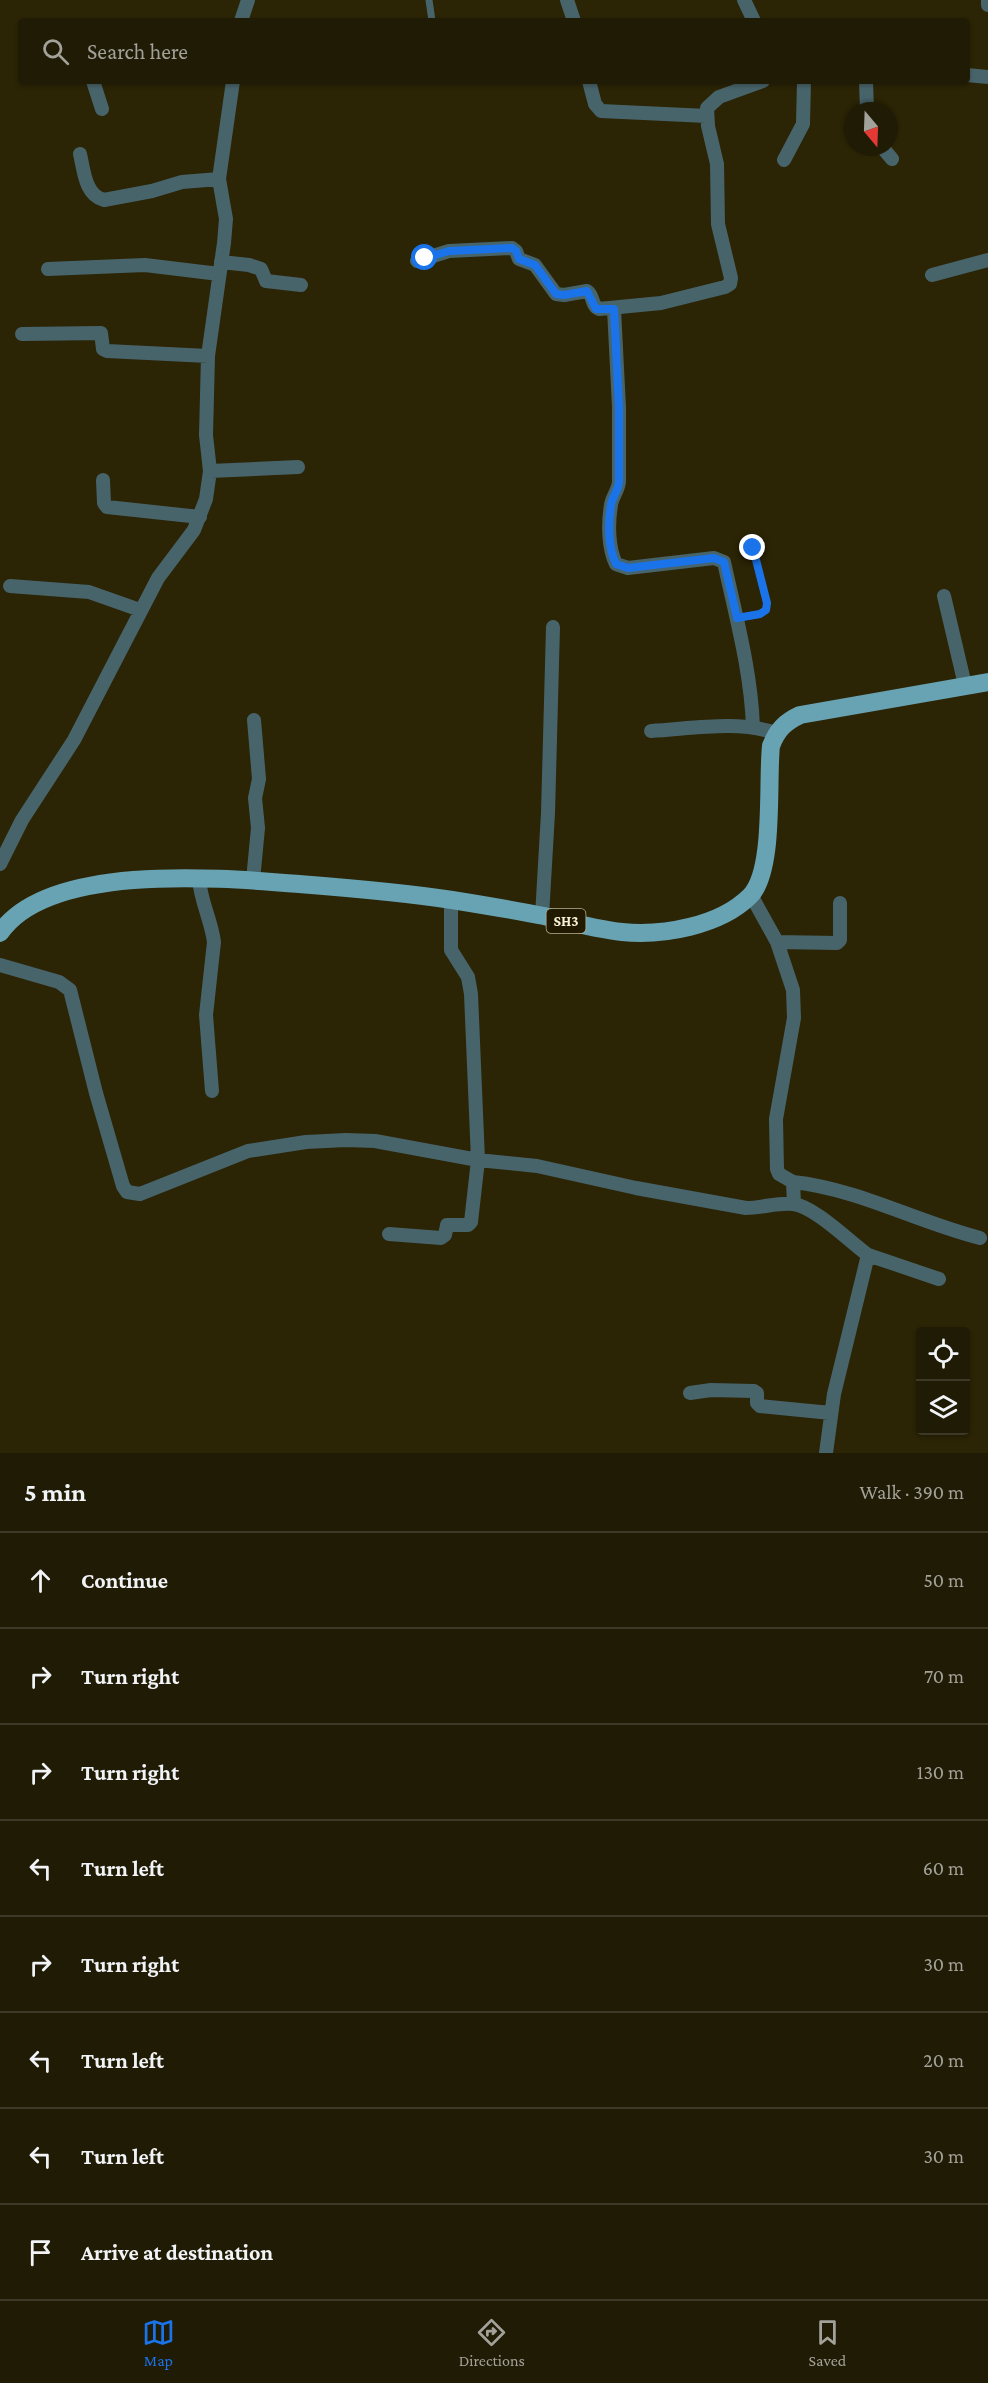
<!DOCTYPE html>
<html lang="en">
<head>
<meta charset="utf-8">
<style>
	:root { --surface:#201b04; --page:#2d2813; --text:#f1f3f6; --muted:#a2a19a; --line:#3d3926; --accent:#1a73e8 }
	body { margin:0; font-family:"Crimson Pro",serif; background:var(--page); color:var(--text) }
	.controls { position:absolute; right:18px; bottom:18px; display:grid; overflow:hidden; border-radius:6px; box-shadow:0 2px 4px #0004 }
	.controls button { width:54px; height:54px; display:grid; place-items:center; padding:0; border:0; border-bottom:2px solid var(--line); background:var(--surface); color:var(--text); font:30px sans-serif }
	.compass { position:absolute; left:844px; top:102px; width:54px; height:54px; border-radius:50%; background:var(--surface); box-shadow:0 2px 4px #0004; rotate:161deg }
	.stop { position:absolute; width:18px; height:18px; margin:-14px; border:4px solid #1a73e8; border-radius:50%; background:#fff }
	.stop.end { background:#1a73e8; border-color:#fff; box-shadow:0 2px 6px #0008 }
	.list { margin:0; padding:0; list-style:none }
	h2 { display:flex; justify-content:space-between; align-items:center; height:78px; margin:0; padding:0 24px; font-size:26px }
	h2 small { font-size:20px; font-weight:400; color:var(--muted) }
	.list li { display:grid; grid-template-columns:39px 1fr auto; gap:18px; align-items:center; box-sizing:border-box; height:96px; padding:0 24px; border-top:2px solid var(--line) }
	.list b { display:block; font-size:22px; white-space:nowrap }
	.list em { font-size:20px; font-style:normal; color:var(--muted) }
	.icon { flex:none; width:33px; height:33px; fill:none; stroke:currentColor; stroke-width:2; stroke-linecap:round; stroke-linejoin:round }
	.map { position:relative; flex:none; width:988px; height:1453px; overflow:hidden }
	.search { position:absolute; background:var(--surface); box-shadow:0 2px 4px #0004; left:18px; right:18px; top:18px; height:66px; display:flex; align-items:center; gap:15px; box-sizing:border-box; padding:0 21px; border-radius:6px; color:var(--muted); font-size:22px }
	.sheet { height:846px; background:var(--surface) }
	nav { display:flex; justify-content:space-around; align-items:center; box-sizing:border-box; height:84px; border-top:2px solid var(--line); background:var(--surface); font-size:16px; color:var(--muted) }
	nav a { display:grid; justify-items:center; gap:3px }
	nav .on { color:var(--accent) }
	.map>svg:first-child { display:block }
</style>
</head>
<body>
<div class="map">
<svg width="988" height="1453" viewBox="0 0 988 1453">
	<rect width="100%" height="100%" fill="#2b2405"/>
	<g fill="none" stroke-linecap="round" stroke-linejoin="round">
		<!-- lane -->
		<path stroke="#48646b" stroke-width="7" d="M429,0L432,21
			M737,618L760,614L766,610L767,603L753,548"/>
		<!-- street -->
		<path stroke="#48646b" stroke-width="14" d="M567,0L574,21
			M744,0L754,21
			M988,0V5
			M241,21L248,0
			M967,75L988,77
			M93,81L102,109
			M589,81L595,104L601,111L707,116
			M866,81L867,111
			M882,147L892,159
			M80,154C84,171 85,195 104,200L152,191L182,182L219,179
			M784,160L803,124L804,81
			M417,261L449,251L512,248L516,251L519,259L535,265L556,294L564,295L587,291C594,295 591,306 599,309L661,303L725,287L730,284L731,278L718,224L717,164L708,126L707,108L719,97L763,81
			M221,262L249,265L261,269L266,281L301,285
			M48,269L145,265L219,274
			M932,275L988,260
			M614,309L619,407V482C618,491 612,497 611,505C608,523 608,548 616,564L628,568L714,558L724,562C736,617 751,671 753,727
			M22,334L101,333L103,349L107,351L208,356
			M210,471L298,467
			M103,480L104,503L107,507L200,517
			M10,586L89,592L140,610
			M944,596L965,685
			M651,731C691,729 737,720 776,733
			M0,864L22,820L74,740L158,578L194,530L206,499L210,471L206,435L208,356L224,243L226,219L219,179L233,81
			M199,879C201,903 211,919 214,942L206,1015L212,1091
			M253,880L258,828L255,798L259,779L254,720
			M751,895L777,942L793,990L794,1018L776,1119L777,1169L779,1174L793,1182L794,1204
			M542,916L548,813L553,627
			M777,942L837,943L840,940V903
			M0,965L59,982L70,990L96,1093L123,1186L127,1192L140,1194L248,1151L306,1142L346,1140L375,1141L478,1160L537,1166L636,1188L746,1208C762,1208 779,1202 793,1204C814,1206 850,1242 868,1255L834,1394L826,1453
			M793,1182C858,1189 917,1222 980,1238
			M389,1234L441,1238L445,1235L447,1225H468L471,1222L478,1160L471,994L468,977L451,950V900
			M868,1255L939,1279
			M690,1393L711,1390L754,1391L757,1393V1403L760,1406L831,1413"/>
		<!-- primary -->
		<path stroke="#67a3b3" stroke-width="18" d="M0,933C49,862 222,878 299,884C350,888 401,892 452,900C483,905 514,910 544,916C570,922 596,929 622,932C663,936 720,926 750,896C775,871 767,782 771,746C777,730 785,722 800,715L988,682"/>
	</g>
	<g fill="none" stroke-linecap="round" stroke-linejoin="round">
		<!-- route -->
		<path stroke="#1a73e8" stroke-width="8" d="M425,258L449,251L512,248L516,251L519,259L535,265L556,294L564,295L587,291L596,309H614L619,407V482C618,491 612,497 611,505C608,523 608,548 616,564L628,568L714,558L724,562L737,618L760,614L766,610L767,603L753,548"/>
	</g>
	<g text-anchor="middle" stroke-width="4.5" stroke-linejoin="round" paint-order="stroke">
		<!-- shield labels -->
		<rect fill="#211a00" stroke="#b8b195" stroke-width="1.5" x="546.5" y="909" width="39" height="24" rx="4.5"/>
		<g font-size="15" font-weight="bold" fill="#f9f2d5">
			<text x="566" y="926">SH3</text>
		</g>
	</g>
</svg>
<div class="controls">
<button><svg class="icon" aria-label="locate" viewBox="0 0 24 24"><circle cx="12" cy="12" r="6"/><path d="M12 2v4M12 18v4M2 12h4M18 12h4"/></svg></button>
<button><svg class="icon" aria-label="layers" viewBox="0 0 24 24"><path d="M12 4l9 5-9 5-9-5zM3 14l9 5 9-5"/></svg></button>
</div>
<svg class="compass" viewBox="-18 -18 36 36"><path d="M0-13l5 13h-10z" fill="#e53935"/><path d="M0 13l5-13h-10z" fill="#a2a19a"/></svg>
<div class="stop" style="left:425px;top:258px"></div>
<div class="stop end" style="left:753px;top:548px"></div>
<div class="search"><svg class="icon" aria-label="search" viewBox="0 0 24 24"><circle cx="10" cy="10" r="6"/><path d="M15 15l6 6"/></svg>Search here</div>
</div>
<section class="sheet">
<h2>5 min<small>Walk · 390 m</small></h2>
<ul class="list">
<li><svg class="icon" aria-label="ahead" viewBox="0 0 24 24"><path d="M12 20V5M6 11l6-6 6 6"/></svg><div><b>Continue</b></div><em>50 m</em></li>
<li><svg class="icon" aria-label="right" viewBox="0 0 24 24"><path d="M7 20v-9h11M14 6l5 5-5 5"/></svg><div><b>Turn right</b></div><em>70 m</em></li>
<li><svg class="icon" aria-label="right" viewBox="0 0 24 24"><path d="M7 20v-9h11M14 6l5 5-5 5"/></svg><div><b>Turn right</b></div><em>130 m</em></li>
<li><svg class="icon" aria-label="left" viewBox="0 0 24 24"><path d="M17 20v-9H6M10 6l-5 5 5 5"/></svg><div><b>Turn left</b></div><em>60 m</em></li>
<li><svg class="icon" aria-label="right" viewBox="0 0 24 24"><path d="M7 20v-9h11M14 6l5 5-5 5"/></svg><div><b>Turn right</b></div><em>30 m</em></li>
<li><svg class="icon" aria-label="left" viewBox="0 0 24 24"><path d="M17 20v-9H6M10 6l-5 5 5 5"/></svg><div><b>Turn left</b></div><em>20 m</em></li>
<li><svg class="icon" aria-label="left" viewBox="0 0 24 24"><path d="M17 20v-9H6M10 6l-5 5 5 5"/></svg><div><b>Turn left</b></div><em>30 m</em></li>
<li><svg class="icon" aria-label="arrive" viewBox="0 0 24 24"><path d="M6 21V4h12l-3 4 3 4H6"/></svg><div><b>Arrive at destination</b></div></li>
</ul>
</section>
<nav>
<a class="on"><svg class="icon" aria-label="map" viewBox="0 0 24 24"><path d="M3 6l6-2 6 2 6-2v14l-6 2-6-2-6 2zM9 4v14M15 6v14"/></svg>Map</a>
<a><svg class="icon" aria-label="directions" viewBox="0 0 24 24"><path d="M12 3l9 9-9 9-9-9zM9 14v-3h6M13 9l2 2-2 2"/></svg>Directions</a>
<a><svg class="icon" aria-label="saved" viewBox="0 0 24 24"><path d="M7 4h10v16l-5-4-5 4z"/></svg>Saved</a>
</nav>
</body>
</html>
